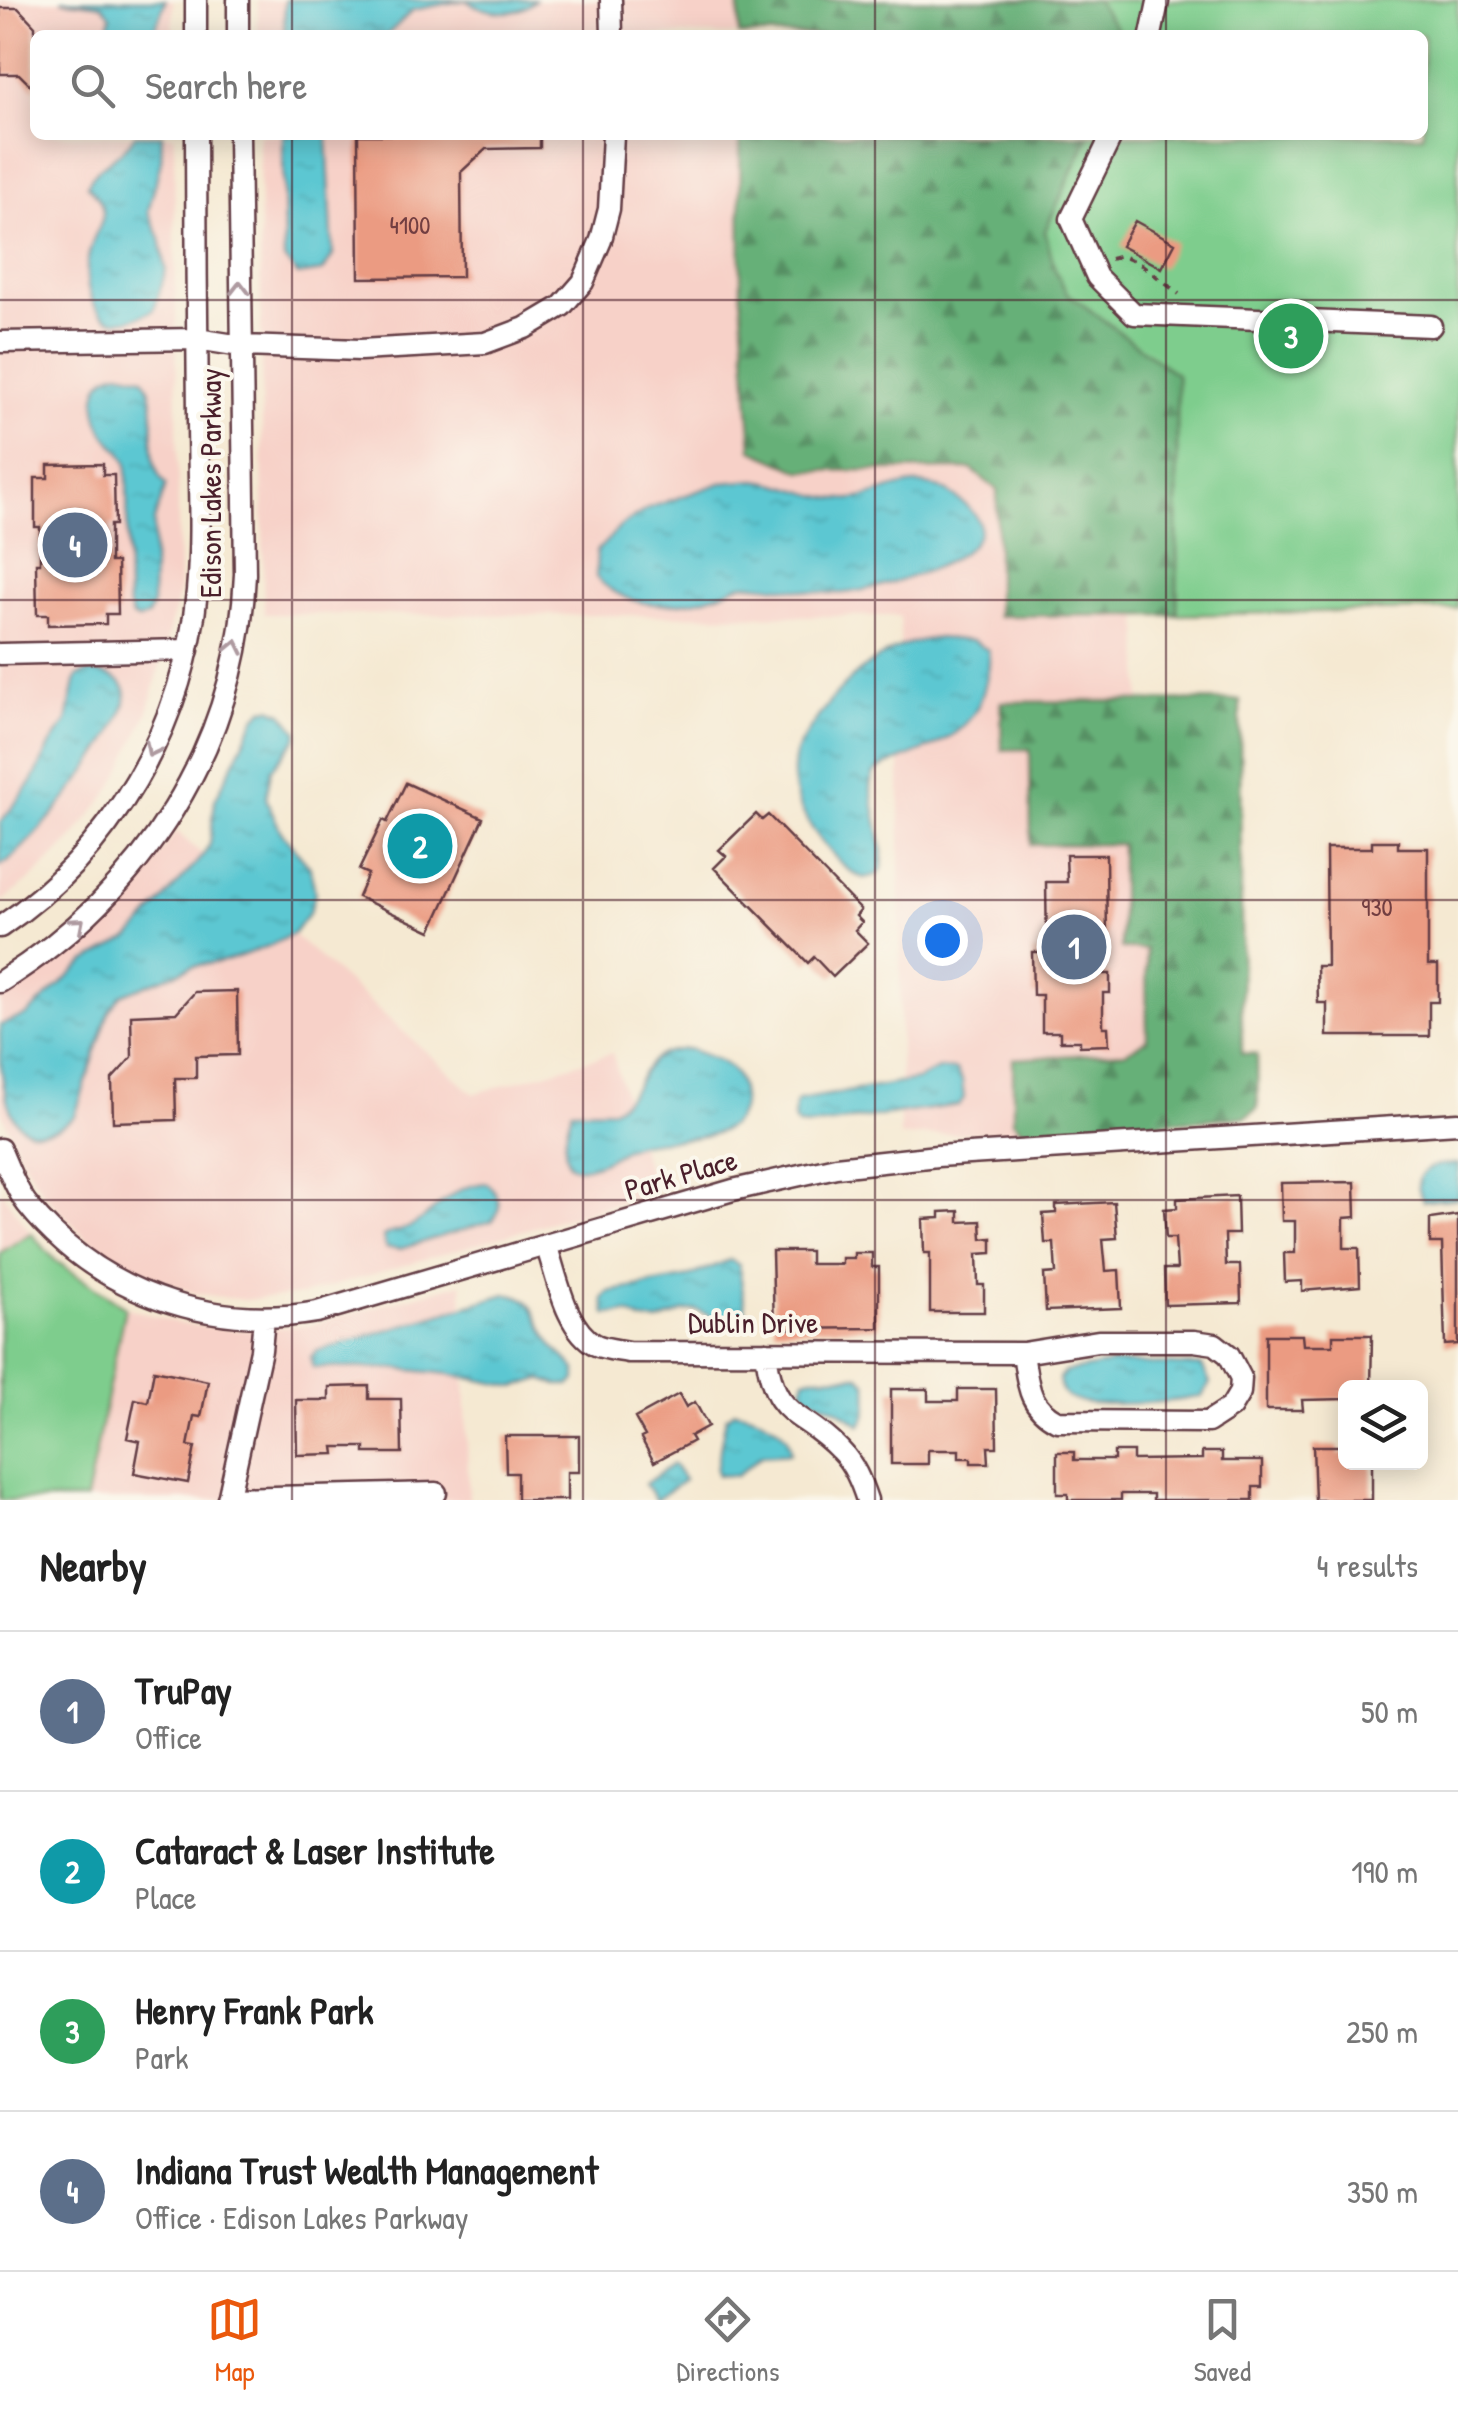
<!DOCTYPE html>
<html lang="en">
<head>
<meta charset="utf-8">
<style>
	:root { --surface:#fff; --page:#f2f2f2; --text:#222; --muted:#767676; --line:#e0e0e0; --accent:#ea580c }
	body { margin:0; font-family:"Patrick Hand",sans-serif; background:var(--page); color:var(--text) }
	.controls { position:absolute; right:30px; bottom:30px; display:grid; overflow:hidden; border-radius:15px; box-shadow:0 5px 25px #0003 }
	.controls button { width:90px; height:90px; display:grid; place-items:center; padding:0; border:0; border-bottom:2px solid var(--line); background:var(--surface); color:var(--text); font:50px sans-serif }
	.you { position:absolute; left:942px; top:940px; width:35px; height:35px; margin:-25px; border:8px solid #fff; border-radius:50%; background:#1a73e8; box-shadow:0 0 0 15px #1a73e833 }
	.badge { display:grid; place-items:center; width:65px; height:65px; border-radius:50%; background:var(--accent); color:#fff; font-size:32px; font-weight:700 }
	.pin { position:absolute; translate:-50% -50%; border:5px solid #fff; box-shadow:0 2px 10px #0006 }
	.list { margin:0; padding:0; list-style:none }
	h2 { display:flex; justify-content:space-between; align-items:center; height:130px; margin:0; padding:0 40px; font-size:42px }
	h2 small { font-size:32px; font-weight:400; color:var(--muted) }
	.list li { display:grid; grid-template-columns:65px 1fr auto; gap:30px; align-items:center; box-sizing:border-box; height:160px; padding:0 40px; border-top:2px solid var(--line) }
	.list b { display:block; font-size:38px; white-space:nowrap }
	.list p { margin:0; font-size:32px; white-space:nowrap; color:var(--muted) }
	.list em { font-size:32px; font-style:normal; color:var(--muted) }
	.icon { flex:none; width:55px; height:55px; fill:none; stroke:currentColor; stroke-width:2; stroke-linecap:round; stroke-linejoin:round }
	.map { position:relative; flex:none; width:1458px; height:1500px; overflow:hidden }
	.search { position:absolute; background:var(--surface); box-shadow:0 5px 25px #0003; left:30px; right:30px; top:30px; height:110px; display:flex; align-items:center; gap:25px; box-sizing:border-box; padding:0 35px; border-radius:15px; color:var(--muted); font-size:38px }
	.sheet { height:770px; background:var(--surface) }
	nav { display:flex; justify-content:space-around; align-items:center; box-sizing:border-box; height:140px; border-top:2px solid var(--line); background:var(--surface); font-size:28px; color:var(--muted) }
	nav a { display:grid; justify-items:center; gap:5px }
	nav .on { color:var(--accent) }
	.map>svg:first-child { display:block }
</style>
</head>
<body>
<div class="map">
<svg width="1458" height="1500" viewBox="0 0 1458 1500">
	<defs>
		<pattern id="forest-firs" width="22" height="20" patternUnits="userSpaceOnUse" patternTransform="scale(2.5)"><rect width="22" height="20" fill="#66b078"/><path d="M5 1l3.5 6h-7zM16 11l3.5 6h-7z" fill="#568f63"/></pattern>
		<pattern id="water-ripples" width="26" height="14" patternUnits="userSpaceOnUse" patternTransform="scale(2.5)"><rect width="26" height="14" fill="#5bc7d2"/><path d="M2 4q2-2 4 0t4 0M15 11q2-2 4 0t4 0" fill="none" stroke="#51aab4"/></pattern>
	</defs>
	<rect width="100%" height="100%" fill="#fbf7ec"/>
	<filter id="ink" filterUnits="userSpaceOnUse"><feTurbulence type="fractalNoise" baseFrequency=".01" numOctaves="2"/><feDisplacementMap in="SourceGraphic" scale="20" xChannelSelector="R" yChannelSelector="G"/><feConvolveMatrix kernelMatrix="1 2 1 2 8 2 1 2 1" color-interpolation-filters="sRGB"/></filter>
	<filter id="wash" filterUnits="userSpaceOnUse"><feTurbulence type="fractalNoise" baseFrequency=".0048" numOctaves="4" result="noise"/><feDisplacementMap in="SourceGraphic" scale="40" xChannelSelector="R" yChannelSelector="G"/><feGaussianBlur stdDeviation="2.25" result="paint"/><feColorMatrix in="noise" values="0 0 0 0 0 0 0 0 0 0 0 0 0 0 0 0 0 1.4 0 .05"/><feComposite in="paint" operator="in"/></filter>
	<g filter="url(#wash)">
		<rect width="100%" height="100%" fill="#f5e9d2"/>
		<!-- built -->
		<path fill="#f7d1c8" d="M0,0H173V35H35V135H174L179,592L148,712L114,785L75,836L36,875L0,903Z
			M258,0H739V35H258Z
			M259,135H740L741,297L1177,615L1139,616L1149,1123L900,1137V616L264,614Z
			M176,831L474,1094L612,1053L654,1192L302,1295L243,1300L194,1293L136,1271L84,1236L43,1193L20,1155L0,1109V998L101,924L145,876Z
			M0,1190L31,1233L0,1253Z
			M462,1283L469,1500H86L125,1307L181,1324L238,1330L306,1326Z"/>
		<!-- green -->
		<path fill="#7ecd8d" stroke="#64765c" stroke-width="2.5" d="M739,0H1458V609L1177,615V375L740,135H1423V35H739Z
			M31,1233L56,1261L125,1307L86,1500H0V1253Z"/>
		<!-- forest -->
		<path fill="url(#forest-firs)" stroke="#586852" stroke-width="2.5" d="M739,0H1096L1121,35H739Z
			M740,135H1089L1045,231L1055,270L1067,293L1177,375V615L997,616V490L971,469L801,471L752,450L741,297Z
			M1240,700L1242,1053L1257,1054L1258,1108L1246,1117L1023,1131L1013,1121V1059L1125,1052L1147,1040L1146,949H1121V844L1031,845L1030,749L1002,750L1001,702Z"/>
		<!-- water -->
		<path fill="url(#water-ripples)" stroke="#52737e" stroke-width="2.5" d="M61,0H165V2L153,35H106L111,16L102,5Z
			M285,0H535C516,19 486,13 465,0L413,10L387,35H284Z
			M135,135H162L161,161L148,212L160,238L166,270L154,310C140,317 116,327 103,315C83,297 84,264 93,241C96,230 104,223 103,211C102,200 94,193 87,185C101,159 120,160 135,135Z
			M283,135H327L333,255L323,271L298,275L284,259Z
			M119,372L143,377C165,406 139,456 166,485L154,521L152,606L148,616L139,620L132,617L128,603L127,464C122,449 109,444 103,431C92,409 91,377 119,372Z
			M756,480C788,483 820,502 853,499C878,497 902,480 927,485C945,488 968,503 977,518C1000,559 870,591 844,593C811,595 775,583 745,584C737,584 731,589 724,592C680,608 631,614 596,577L597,551L621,526L649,508L721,483Z
			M939,638L973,641L988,650C991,664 987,676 984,689C972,739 924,749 882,767L874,773L870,785L883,852L882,869L877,875L864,878C847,873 835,857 824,844C805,821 788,791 794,760C796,748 805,736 812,726C841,682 884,642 939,638Z
			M88,672C102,673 123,676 126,693C130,726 31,849 0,866V823L32,782L51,744L67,721L75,682L78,676Z
			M270,708L283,713L298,732L296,739L271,770L266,798L281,832L310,867L315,893L310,911L294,933L271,945L229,960L193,966L121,995L109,1011L75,1116C62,1127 49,1134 31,1131C0,1124 0,1054 0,1025L27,1015L85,962L131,937L204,854L210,844L215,800L255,719L263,709Z
			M689,1049C703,1055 721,1059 731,1069C739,1076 741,1087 742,1097C746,1149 666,1134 634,1145C615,1152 590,1176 570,1165C560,1147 567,1129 572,1110L613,1109C652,1084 633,1051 689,1049Z
			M938,1069L956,1070L962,1080L964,1098L959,1105L809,1126L798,1125L794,1120L795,1104L799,1100L917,1080Z
			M1458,1164V1198L1423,1201C1408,1170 1433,1163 1458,1164Z
			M487,1183C499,1193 504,1210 492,1221L400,1249L386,1248L383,1237C392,1231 402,1231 412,1226C441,1209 449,1186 487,1183Z
			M730,1260L739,1265L746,1315L744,1322H723L697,1310L682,1312L659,1322L641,1320L628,1313L606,1314L603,1299L608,1292L685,1278Z
			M506,1294C538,1294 536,1325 553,1346C560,1354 569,1361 576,1370V1380L571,1385H557L541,1379L515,1387L449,1374L400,1369L313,1367L311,1357L317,1351Z
			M1115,1363L1202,1366L1210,1383L1202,1396C1178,1402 1090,1409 1069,1398C1061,1394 1060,1385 1059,1378L1065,1372Z
			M859,1376L867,1383C868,1397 869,1413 861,1425L837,1409L808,1396L802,1388L805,1379L812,1377Z
			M735,1411C755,1414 793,1428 790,1453L761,1455L737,1476L718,1475L716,1470L726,1417Z
			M673,1464L684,1480L656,1500L645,1484Z"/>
		<g id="blocks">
			<!-- building -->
			<path fill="#eb9b82" d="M0,8H18L35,26V90L19,74H0Z
				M358,135H540V148L486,149L461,172L462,277L359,278Z
				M1135,221L1175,243L1162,268L1121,246Z
				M103,464V475H114L115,525H110V562H117L118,614H106V624L48,625V615H37L36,563H40V527H35V478H48V465Z
				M406,783L483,818L431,931L358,897L368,874L359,870L383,820L387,822Z
				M756,814L762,820L768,815L861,910L856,916L862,922L855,930L868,943L833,977L814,957L808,963L714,868L726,856L719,850Z
				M1372,841H1398V848H1428V965H1438V1002H1429V1036H1327V1003H1318L1317,966H1327L1326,848H1372Z
				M1066,855H1106L1107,942H1102V974H1110V993H1103V1027H1108L1109,1045L1080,1046V1041H1060V1032H1042V995H1033L1032,952H1047L1046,882H1067Z
				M237,991L238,1055L196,1056V1078H175L176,1120L113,1122L112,1079L132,1057L131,1015L176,1013L195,992Z
				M1355,1182L1356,1217L1344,1218V1248H1359L1360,1286L1302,1291V1281L1285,1282L1284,1253H1295V1221H1282L1281,1183Z
				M1237,1196L1238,1234H1225L1226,1265H1240L1241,1303L1165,1305L1164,1269H1177L1175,1238H1166L1164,1209L1177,1208V1199Z
				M1114,1202L1117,1238L1103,1239L1106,1271L1119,1270L1121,1308L1046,1311L1044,1274L1056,1273L1054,1243H1045L1043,1214L1056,1213V1205Z
				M959,1211V1222L981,1221L982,1239L992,1238V1253L977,1254L978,1285H984V1312H930V1253H924L923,1219L940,1218V1212Z
				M1458,1215V1344L1445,1345L1442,1243H1430V1219Z
				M772,1251H810V1264H842V1258H854V1253H872V1267H879V1328L774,1329Z
				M1266,1335H1302L1303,1345H1333V1335H1372L1371,1388H1346V1399L1302,1400L1303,1410H1266Z
				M154,1370L208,1381L201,1417L194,1416L188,1446L195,1447L188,1483L134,1473L140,1441L127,1438L135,1399L148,1402Z
				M369,1386V1399H401L402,1453H365V1447H334L335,1454L297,1455L296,1400H329V1387Z
				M891,1389H928V1401H958V1389H996L997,1447H988L989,1463H971V1458H959V1450H928V1464H891Z
				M679,1394L686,1407L695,1402L708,1426L690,1436L693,1441L654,1462L641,1438L645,1436L635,1418Z
				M505,1436H579V1472H567V1500H517V1473H506Z
				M1313,1446H1339V1455L1346,1454V1462H1372V1500H1315Z
				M1057,1452H1074V1460H1114V1452H1133V1460L1202,1459V1452H1222V1461H1262V1487H1253V1500H1153V1494H1121V1500H1068V1494H1057Z"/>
		</g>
	</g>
	<g filter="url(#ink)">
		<use href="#blocks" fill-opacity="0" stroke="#643d44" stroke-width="2.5"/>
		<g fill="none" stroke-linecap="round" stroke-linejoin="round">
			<defs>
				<path id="minor" d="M196,0V35
					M238,0V35
					M611,0L612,35
					M1151,35L1158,2
					M1112,135L1071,219L1097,277L1134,314L1431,326
					M0,342L197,339L241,346L360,350L485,343L525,328L562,306L583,282L601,240L609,209L613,135
					M0,654L188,650
					M0,927C112,852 185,724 197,591C202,533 198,474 198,416C197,322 196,229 196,135
					M0,982C144,892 238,746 245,574L239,135
					M0,1149C8,1167 15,1188 27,1204C96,1291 209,1331 317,1312L733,1190L836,1167L937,1156L1458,1123
					M546,1245C557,1275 565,1329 596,1345C605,1349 618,1350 628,1352L1023,1353L1098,1341H1194L1215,1344L1229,1355L1241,1378L1240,1392L1231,1407L1208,1422L1057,1421C1027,1405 1028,1383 1023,1353
					M766,1352C774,1421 801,1409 840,1450C854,1464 861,1482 867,1500
					M228,1498L436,1493
					M228,1500L261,1350L264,1318"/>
			</defs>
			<!-- minor casing -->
			<use href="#minor" stroke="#643d44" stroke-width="25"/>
			<!-- path -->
			<path stroke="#643d44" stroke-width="4" stroke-dasharray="8 8" stroke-linecap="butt" d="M1110,259L1122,256L1141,264L1179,294"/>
			<!-- minor -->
			<use href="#minor" stroke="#fff" stroke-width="20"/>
		</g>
		<!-- one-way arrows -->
		<defs><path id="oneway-chevron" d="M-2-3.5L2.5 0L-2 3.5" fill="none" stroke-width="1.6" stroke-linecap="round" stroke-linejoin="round" transform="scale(2.5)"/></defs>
		<g stroke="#ae9aa0">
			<use href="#oneway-chevron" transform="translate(240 288) rotate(-90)"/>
			<use href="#oneway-chevron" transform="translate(235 647) rotate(-78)"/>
			<use href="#oneway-chevron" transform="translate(152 750) rotate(117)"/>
			<use href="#oneway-chevron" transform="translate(78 924) rotate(-41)"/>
		</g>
	</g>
	<!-- grid -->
	<path fill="none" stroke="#4a1f2b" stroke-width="2.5" stroke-opacity="0.55" d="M292,0V35M583,0V35M875,0V35M1166,0V35M292,135V1500M583,135V1500M875,135V1500M1166,135V1500M0,300H1458M0,600H1458M0,900H1458M0,1200H1458"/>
	<g text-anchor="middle" stroke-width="8" stroke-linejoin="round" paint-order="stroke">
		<!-- number labels -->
		<g font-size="25" fill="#723e41">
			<text x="410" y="234">4100</text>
			<text x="1377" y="916">930</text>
		</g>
		<!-- street labels -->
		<g font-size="30" fill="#4a1f2b" stroke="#fbf7ec">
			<text transform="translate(211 483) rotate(-90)" y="10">Edison Lakes Parkway</text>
			<text transform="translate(681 1175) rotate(-16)" y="10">Park Place</text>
			<text x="753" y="1333">Dublin Drive</text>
		</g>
	</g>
</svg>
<div class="controls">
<button><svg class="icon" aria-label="layers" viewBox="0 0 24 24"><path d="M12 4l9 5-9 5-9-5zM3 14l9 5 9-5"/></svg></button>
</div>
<div class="you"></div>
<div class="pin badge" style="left:1074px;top:947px;background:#5c6f8a">1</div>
<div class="pin badge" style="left:420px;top:846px;background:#0f9aa8">2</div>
<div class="pin badge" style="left:1291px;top:336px;background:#2e9e5b">3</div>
<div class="pin badge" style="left:75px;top:545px;background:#5c6f8a">4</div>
<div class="search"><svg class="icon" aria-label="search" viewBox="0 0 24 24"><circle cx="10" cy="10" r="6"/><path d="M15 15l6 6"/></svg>Search here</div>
</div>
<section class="sheet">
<h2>Nearby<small>4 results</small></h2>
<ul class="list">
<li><span class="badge" style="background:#5c6f8a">1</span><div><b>TruPay</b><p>Office</p></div><em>50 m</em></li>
<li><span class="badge" style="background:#0f9aa8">2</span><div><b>Cataract &amp; Laser Institute</b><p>Place</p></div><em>190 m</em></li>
<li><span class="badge" style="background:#2e9e5b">3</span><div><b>Henry Frank Park</b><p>Park</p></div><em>250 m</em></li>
<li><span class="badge" style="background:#5c6f8a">4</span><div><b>Indiana Trust Wealth Management</b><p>Office · Edison Lakes Parkway</p></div><em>350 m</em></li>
</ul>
</section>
<nav>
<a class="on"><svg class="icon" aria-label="map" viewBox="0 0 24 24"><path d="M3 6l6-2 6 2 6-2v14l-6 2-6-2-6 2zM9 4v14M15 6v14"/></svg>Map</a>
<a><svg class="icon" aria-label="directions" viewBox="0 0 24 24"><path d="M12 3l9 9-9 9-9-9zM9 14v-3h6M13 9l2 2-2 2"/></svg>Directions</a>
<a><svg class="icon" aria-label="saved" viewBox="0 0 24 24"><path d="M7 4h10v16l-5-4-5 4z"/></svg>Saved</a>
</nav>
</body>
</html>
